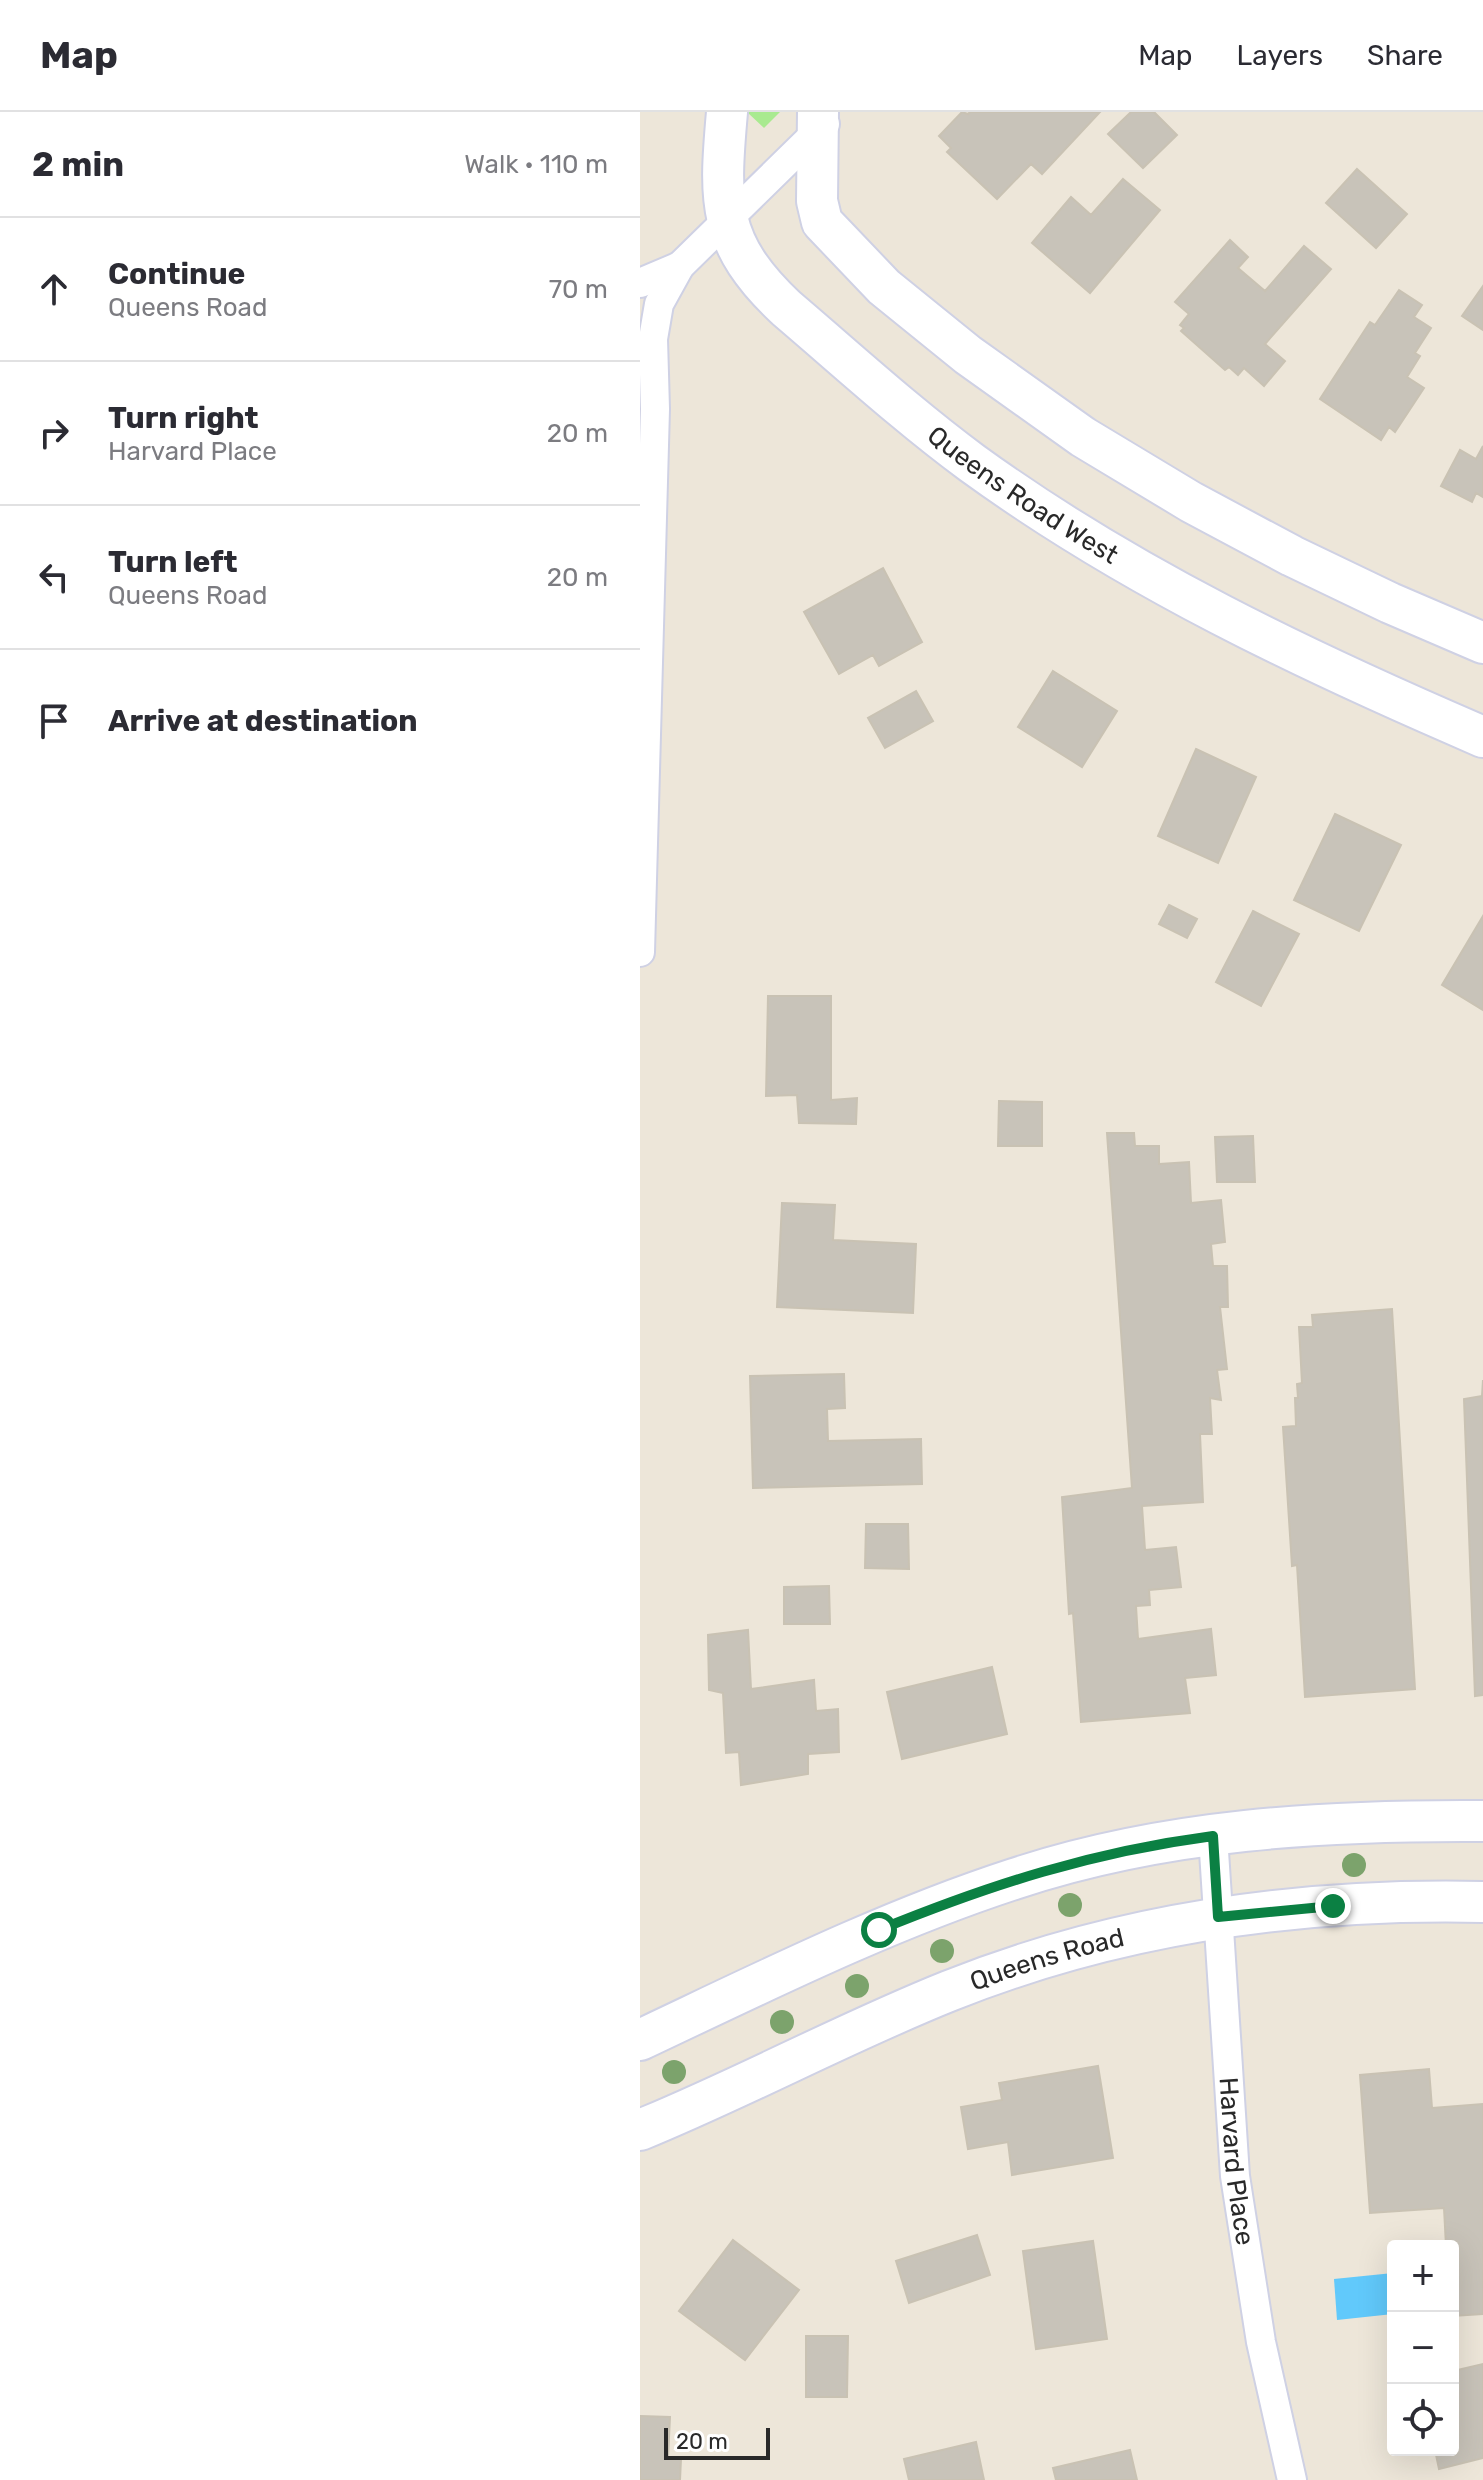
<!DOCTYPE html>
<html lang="en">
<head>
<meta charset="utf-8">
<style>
	:root { --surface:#fff; --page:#f2f2f3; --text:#2b2b33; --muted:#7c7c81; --line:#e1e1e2 }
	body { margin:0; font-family:Rubik,sans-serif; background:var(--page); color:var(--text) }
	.controls { position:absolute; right:24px; bottom:24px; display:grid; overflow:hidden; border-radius:8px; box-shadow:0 8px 32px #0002 }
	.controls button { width:72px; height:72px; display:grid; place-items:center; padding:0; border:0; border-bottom:2px solid var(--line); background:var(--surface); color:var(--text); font:40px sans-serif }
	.scale { position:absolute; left:24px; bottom:20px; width:106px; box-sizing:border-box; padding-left:8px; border:4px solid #292929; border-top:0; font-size:22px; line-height:28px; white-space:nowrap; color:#292929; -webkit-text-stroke:6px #fff; paint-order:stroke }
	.stop { position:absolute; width:24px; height:24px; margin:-18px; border:6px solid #0b8043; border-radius:50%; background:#fff }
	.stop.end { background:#0b8043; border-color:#fff; box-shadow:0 2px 8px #0008 }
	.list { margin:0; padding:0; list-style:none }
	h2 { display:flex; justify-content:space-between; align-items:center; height:104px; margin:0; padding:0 32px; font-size:34px }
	h2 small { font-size:26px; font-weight:400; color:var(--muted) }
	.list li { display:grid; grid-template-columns:52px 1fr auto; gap:24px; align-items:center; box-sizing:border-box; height:144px; padding:0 32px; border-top:2px solid var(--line) }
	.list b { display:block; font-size:30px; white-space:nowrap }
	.list p { margin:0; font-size:26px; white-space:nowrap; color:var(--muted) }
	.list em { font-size:26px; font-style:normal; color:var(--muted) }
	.icon { flex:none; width:44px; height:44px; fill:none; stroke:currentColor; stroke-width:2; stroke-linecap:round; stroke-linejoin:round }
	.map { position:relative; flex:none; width:843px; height:2368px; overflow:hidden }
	header { display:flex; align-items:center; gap:48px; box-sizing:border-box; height:112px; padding:0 40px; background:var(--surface); border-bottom:2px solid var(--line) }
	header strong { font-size:38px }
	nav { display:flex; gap:44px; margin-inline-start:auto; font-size:28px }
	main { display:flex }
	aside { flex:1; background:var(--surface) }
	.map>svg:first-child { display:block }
</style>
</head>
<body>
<header>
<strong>Map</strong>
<nav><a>Map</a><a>Layers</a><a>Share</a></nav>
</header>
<main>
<aside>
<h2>2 min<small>Walk · 110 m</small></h2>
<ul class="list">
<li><svg class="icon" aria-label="ahead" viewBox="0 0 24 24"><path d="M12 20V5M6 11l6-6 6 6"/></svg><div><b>Continue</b><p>Queens Road</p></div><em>70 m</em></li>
<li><svg class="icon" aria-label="right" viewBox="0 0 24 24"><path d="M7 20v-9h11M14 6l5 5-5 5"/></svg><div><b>Turn right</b><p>Harvard Place</p></div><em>20 m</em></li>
<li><svg class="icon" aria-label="left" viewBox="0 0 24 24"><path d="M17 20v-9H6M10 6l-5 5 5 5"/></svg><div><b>Turn left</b><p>Queens Road</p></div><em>20 m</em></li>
<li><svg class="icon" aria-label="arrive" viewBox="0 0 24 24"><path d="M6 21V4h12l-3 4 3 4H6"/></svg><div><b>Arrive at destination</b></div></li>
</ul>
</aside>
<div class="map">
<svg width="843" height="2368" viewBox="0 0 843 2368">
	<rect width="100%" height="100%" fill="#ede6d9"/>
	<!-- green -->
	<path fill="#a9ea90" d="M107,0H140L124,16Z"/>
	<!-- water -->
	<path fill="#61c9fb" d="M753,2161V2202L697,2208L694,2167Z"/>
	<!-- building -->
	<path fill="#c8c3b9" stroke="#c9c2b3" stroke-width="2" d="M322,0L328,2L330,0H460L402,62L391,52L357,87L307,40L311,36L299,24Z
		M491,0H514L537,23L503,56L468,22Z
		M717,57L767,102L736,136L686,91Z
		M483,67L520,98L450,181L392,131L431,85L451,103Z
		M590,128L608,145L598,156L625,179L664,134L691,157L625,232L645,249L624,274L604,256L598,263L589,255L585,258L541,219L544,216L540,213L549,202L535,190Z
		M843,174V218L822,204Z
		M759,178L782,193L774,205L791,216L775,241L780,244L767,265L784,276L755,320L749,315L741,328L680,287L730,210L735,213Z
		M843,334V385L836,381L832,390L801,374L820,338L836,347Z
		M243,456L282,530L239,554L233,543L199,562L164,500Z
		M413,559L477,599L442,655L378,615Z
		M276,579L293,609L245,636L228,606Z
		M556,637L616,665L578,751L518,724Z
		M695,702L761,733L719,819L654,788Z
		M529,793L557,807L547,826L519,812Z
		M613,799L659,822L621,894L576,870Z
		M843,804V898L802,873Z
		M128,884H191V988L217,986L216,1012L159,1011L157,983L126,984Z
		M359,989L402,990V1034H358Z
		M467,1021H494L495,1034H519V1052L549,1050L551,1091L581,1088L585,1130L571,1132L573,1154H587L588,1195H580L587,1257L577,1258L581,1288L570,1286L572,1322H560L563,1390L502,1394L505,1438L536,1435L541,1475L509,1478L510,1493L496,1494L498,1527L571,1517L576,1563L545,1566L550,1601L441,1610L433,1501L429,1502L422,1385L492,1376Z
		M613,1024L615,1070H577L575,1025Z
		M142,1091L195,1093L193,1128L276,1132L273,1201L137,1195Z
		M752,1197L775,1577L665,1585L657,1453L652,1454L643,1315L656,1314L655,1286H658L657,1272L662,1271L659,1215H673L672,1203Z
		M204,1262L205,1296L187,1297L188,1329L281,1327L282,1372L113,1376L110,1264Z
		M843,1268V1583L835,1584L824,1287L842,1284Z
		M226,1412H268L269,1457L225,1456Z
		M189,1474L190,1512H144V1475Z
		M108,1518L111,1577L174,1568L176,1599L198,1597L199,1640L168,1642V1662L101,1673L99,1640L86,1641L83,1581L69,1578L68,1523Z
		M352,1555L367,1622L262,1647L247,1580Z
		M458,1954L473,2046L372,2063L368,2030L328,2037L321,1995L362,1988L359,1971Z
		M789,1957L792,1996L843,1992V2202L813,2204V2134H806L804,2096L730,2101L720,1963Z
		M337,2123L350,2163L269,2191L256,2149Z
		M93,2128L159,2178L105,2248L39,2199Z
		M453,2129L467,2227L396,2237L383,2139Z
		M166,2224H208L207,2285H166Z
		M843,2252V2346L799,2357L795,2338H813V2259Z
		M0,2304L30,2305L28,2346L41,2347L40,2368H0Z
		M336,2330L344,2368H269L264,2347Z
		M490,2338L497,2368H416L413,2356Z"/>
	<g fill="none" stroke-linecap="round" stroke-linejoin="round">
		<defs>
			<g id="street">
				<path d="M0,171L40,154"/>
				<path d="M0,840L15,297L13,227L19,192L40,154L185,12"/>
				<path id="s1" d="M573,1724L595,2064L621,2230L652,2368"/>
			</g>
			<g id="secondary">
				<path id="s2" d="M87,0C79,90 77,131 146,196C207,248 267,303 332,351C489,465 666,549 843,625"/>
				<path d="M178,0L177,89L182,110L244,175L328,243L443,325L551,390L652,444L750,491L843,531"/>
				<path d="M0,1928C123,1870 245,1809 374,1767C524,1717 686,1708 843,1709"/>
				<path id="s3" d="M0,2018C105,1975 204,1921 309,1879C479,1811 661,1786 843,1790"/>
			</g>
		</defs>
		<!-- street casing -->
		<use href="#street" stroke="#cfd1e4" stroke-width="32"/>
		<!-- secondary casing -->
		<use href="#secondary" stroke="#cfd1e4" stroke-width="44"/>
		<!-- street -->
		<use href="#street" stroke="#fff" stroke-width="28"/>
		<!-- secondary -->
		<use href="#secondary" stroke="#fff" stroke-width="40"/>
	</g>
	<!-- trees -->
	<g fill="#7ca36c">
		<circle cx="714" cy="1753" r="12"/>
		<circle cx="430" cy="1793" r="12"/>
		<circle cx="302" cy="1839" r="12"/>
		<circle cx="217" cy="1874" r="12"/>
		<circle cx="142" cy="1910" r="12"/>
		<circle cx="34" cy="1960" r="12"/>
	</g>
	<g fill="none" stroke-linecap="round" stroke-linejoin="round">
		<!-- route -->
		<path stroke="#0b8043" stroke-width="10" d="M239,1818C352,1772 452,1740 573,1724L578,1805L693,1794"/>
	</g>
	<g text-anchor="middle" stroke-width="6" stroke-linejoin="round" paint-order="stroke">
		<!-- street labels -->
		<g font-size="26" fill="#292929" stroke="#fff">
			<text dy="9" stroke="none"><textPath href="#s2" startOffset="518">Queens Road West</textPath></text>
			<text dy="9" stroke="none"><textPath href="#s3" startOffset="442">Queens Road</textPath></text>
			<text dy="9" stroke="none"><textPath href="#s1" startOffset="326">Harvard Place</textPath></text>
		</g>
	</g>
</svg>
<div class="controls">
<button>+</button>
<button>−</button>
<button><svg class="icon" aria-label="locate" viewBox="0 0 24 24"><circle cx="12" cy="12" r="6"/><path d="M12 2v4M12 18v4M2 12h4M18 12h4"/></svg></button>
</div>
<div class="scale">20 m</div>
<div class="stop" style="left:239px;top:1818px"></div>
<div class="stop end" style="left:693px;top:1794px"></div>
</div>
</main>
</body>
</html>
